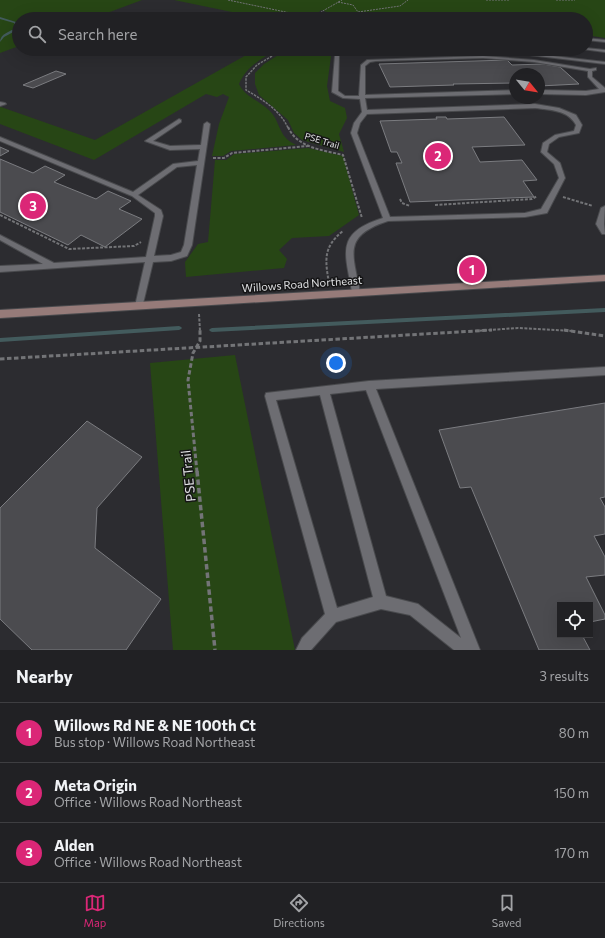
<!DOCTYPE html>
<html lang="en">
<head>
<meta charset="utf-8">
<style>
	:root { --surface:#212124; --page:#2d2e31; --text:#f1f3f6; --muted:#a2a3a6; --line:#3e3e41; --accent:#db2777 }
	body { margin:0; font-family:Commissioner,sans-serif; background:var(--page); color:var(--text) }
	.controls { position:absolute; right:12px; bottom:12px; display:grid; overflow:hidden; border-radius:0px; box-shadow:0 4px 16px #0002 }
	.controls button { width:36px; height:36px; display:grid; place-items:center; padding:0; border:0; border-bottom:1px solid var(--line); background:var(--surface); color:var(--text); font:20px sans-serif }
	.compass { position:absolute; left:509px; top:68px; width:36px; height:36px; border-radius:50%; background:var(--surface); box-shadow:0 4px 16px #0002; rotate:120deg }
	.you { position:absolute; left:336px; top:363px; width:14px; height:14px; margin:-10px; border:3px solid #fff; border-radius:50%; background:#1a73e8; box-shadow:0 0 0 6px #1a73e833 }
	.badge { display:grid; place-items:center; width:26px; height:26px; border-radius:50%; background:var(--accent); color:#fff; font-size:13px; font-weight:700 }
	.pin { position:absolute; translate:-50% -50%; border:2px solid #fff; box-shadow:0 1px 4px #0006 }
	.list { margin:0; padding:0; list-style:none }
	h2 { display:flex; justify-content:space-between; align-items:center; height:52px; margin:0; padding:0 16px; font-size:17px }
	h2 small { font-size:13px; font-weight:400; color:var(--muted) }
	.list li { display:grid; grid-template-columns:26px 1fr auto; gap:12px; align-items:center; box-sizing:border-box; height:60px; padding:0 16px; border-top:1px solid var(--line) }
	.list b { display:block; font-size:15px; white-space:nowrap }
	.list p { margin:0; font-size:13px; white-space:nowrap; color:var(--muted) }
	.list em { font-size:13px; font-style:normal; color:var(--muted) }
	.icon { flex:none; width:22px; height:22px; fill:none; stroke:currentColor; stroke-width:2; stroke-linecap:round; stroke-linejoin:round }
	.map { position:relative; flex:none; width:605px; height:650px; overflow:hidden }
	.search { position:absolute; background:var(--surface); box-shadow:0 4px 16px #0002; left:12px; right:12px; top:12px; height:44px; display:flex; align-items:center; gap:10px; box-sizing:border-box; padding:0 14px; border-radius:22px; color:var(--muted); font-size:15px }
	.sheet { height:232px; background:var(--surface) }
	nav { display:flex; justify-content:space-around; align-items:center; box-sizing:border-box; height:56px; border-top:1px solid var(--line); background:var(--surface); font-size:11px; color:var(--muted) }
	nav a { display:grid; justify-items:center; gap:2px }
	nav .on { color:var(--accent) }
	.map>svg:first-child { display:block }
</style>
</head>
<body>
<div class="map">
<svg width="605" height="650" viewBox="0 0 605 650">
	<rect width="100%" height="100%" fill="#2c2c30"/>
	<!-- green -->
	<path fill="#274615" d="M0,0H142L91,19H19V46L0,53Z
		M174,0H605V38L586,35V19H400L362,16L360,19H326L325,15L327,12L321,10L317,14L315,19H266Z
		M257,49H278C261,59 247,66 239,84C246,98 259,100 270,111C278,119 279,131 286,138C288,141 293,143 296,145L231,151L223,156H212L219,124L229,97L223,94L217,97L206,94L94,160L0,124V107H1L95,140Z
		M288,49H332L327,86L330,101L345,108L347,118L339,134L344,152L302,140L294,133L288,120L259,95L255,84V73L264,64Z
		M308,148L343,156L359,215L329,236L292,238L279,250L287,259L284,268L186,277L185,262L198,244L208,242L215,160H226L234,154Z
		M235,355L295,650H173L150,363Z"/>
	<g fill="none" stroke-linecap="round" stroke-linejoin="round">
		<!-- stream -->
		<path fill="#435b5d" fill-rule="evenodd" d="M0,17L16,22L19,28V29L4,37L0,42C0,34 10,31 17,28L14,23L0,19Z
			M605,308V312L212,332L210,331L209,330L210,329L212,328Z
			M179,326L181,327L182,328L181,329L179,330L0,342V338Z"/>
	</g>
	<!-- building -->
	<path fill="#4b4b4f" stroke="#7b7c80" d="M507,60L512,65L543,64L560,67L579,84L539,86V74H515V83L453,84L454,85L390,87L379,64Z
		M56,71L66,74L33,88L23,85Z
		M436,117H446L447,119L504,117L525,145L472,147L480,162L522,160L537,180L523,181L534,197L410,202L396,163H402L397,152H391L380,121L437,119Z
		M0,147L9,151L0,156Z
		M0,159L33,173L45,166L65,175L54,182L96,199L108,191L131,201L119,209L142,219L105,247L81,235L68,245L0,212Z
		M605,403V497L600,498L605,507V534L594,536L605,557V575L586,577L605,615V619L590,622V605H560V635H582L590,650H539L471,487L460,488L439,430Z
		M87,421L142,457L97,508L95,548L161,599L126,650H32L0,619V508Z"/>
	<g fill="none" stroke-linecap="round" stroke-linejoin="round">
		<defs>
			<path id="service" d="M586,38L605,40V42L586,40Z
				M586,48L605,50V52L582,49Z
				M338,49H342L339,55L338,91L345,96H359L361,65L367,60L483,56L534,60L590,69L596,68V70L592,71V77L605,88V92L586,95L539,94V90L586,91L599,89L588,77V71L534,62L483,58L376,61L370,62L365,66V95L515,90V94L365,98L367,110L535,104L559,108L576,115L582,125L579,133L559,137L549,144L547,152L560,163L565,178L547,213L525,217L388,221C342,236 353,254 360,292L356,295L352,292C345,252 335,233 383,218L351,133L354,123L362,112L360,99L343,98L332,92L335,55ZM535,108C551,110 568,110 576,125L574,131L555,135L543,143L541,152L554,164L559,178L541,209L525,213L390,217L357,133L360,123L367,114Z
				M479,49H493L605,62V64Z
				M0,102L5,103L6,104L0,106Z
				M179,119L181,120V122L153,141L170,146L201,145L204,124L207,122L210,124L192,245L187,256L171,261L153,262L142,308L139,309L135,306L145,262L0,272V266L43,264L0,240V235L54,263L146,257L155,216V213L132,196L0,141V137L133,192L173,164L198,161L200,149L170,150L145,141ZM197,165L184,245L181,252L171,255L154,256L163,216L161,210L138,195L177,167Z
				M605,206L604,224L605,234H602L596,224L601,208Z
				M605,367V375L376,389L480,650H454L410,615L381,609L336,622L311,650H296L302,638L325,614L265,396L266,393L369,381ZM366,390L461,638L418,604L386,596L330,394ZM320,395L373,597L337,608L276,400Z"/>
			<path id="secondary" d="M605,275V281L0,318V310Z"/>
		</defs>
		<!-- service casing -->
		<use href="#service" stroke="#494a4d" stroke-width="2"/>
		<!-- secondary casing -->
		<use href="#secondary" stroke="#494a4d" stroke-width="2"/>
		<!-- path-far4 -->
		<path stroke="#737477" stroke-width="1" stroke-dasharray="2 1" stroke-linecap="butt" d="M228,0L319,19
			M486,0H510
			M556,0H575
			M338,2L353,5L358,12L400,6L408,0
			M320,19L321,12L342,0
			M270,57L284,49"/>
		<!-- path-far3 -->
		<path stroke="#737477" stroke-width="1.5" stroke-dasharray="2.5 1" stroke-linecap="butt" d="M272,56L257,65L246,77V90C263,100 280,110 288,128"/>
		<!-- path-far2 -->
		<path stroke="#737477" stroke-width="2" stroke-dasharray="3 1.5" stroke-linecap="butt" d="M288,127C297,148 323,150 343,155L362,218
			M213,158H224L232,153L308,146
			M563,197L593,206
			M400,199L402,203L410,206
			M435,205L532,199L537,196
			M0,215L69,249L134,246L141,242
			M329,283C325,260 323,247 343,231
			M199,314L200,331
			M475,331L518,328L574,331"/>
		<!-- path-far1 -->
		<path stroke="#737477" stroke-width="3" stroke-dasharray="4.5 2.5" stroke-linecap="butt" d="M564,330L605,336
			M0,359L492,330
			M197,472L188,380L193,353L200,341V330"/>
		<!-- path -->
		<path stroke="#737477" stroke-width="3.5" stroke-dasharray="5.5 3" stroke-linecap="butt" d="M197,471L215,650"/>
		<!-- service -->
		<use href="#service" fill="#6d6d72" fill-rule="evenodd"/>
		<!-- secondary -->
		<use href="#secondary" fill="#967b79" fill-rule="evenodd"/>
	</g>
	<g text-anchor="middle" stroke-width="3" stroke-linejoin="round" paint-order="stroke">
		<!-- far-street labels -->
		<g font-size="9" fill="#dfe0e2" stroke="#151516">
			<text transform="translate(322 141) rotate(17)" y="3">PSE Trail</text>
		</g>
		<!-- street labels -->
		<g font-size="11" fill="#dfe0e2" stroke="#151516">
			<text transform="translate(302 284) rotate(-4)" y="4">Willows Road Northeast</text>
		</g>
		<!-- near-street labels -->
		<g font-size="13" fill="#dfe0e2" stroke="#151516">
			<text transform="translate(188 476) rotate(-96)" y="5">PSE Trail</text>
		</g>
	</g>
</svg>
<div class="controls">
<button><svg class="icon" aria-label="locate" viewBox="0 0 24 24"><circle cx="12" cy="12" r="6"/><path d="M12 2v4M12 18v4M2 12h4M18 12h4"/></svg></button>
</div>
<svg class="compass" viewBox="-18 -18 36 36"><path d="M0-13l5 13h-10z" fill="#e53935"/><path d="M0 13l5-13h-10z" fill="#a2a3a6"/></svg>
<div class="you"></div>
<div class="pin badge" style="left:472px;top:270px">1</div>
<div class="pin badge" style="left:438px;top:156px">2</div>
<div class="pin badge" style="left:33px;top:206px">3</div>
<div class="search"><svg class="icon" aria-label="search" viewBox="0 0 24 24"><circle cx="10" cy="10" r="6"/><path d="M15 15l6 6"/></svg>Search here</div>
</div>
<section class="sheet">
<h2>Nearby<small>3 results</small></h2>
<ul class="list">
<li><span class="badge">1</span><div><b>Willows Rd NE &amp; NE 100th Ct</b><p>Bus stop · Willows Road Northeast</p></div><em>80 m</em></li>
<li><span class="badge">2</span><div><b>Meta Origin</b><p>Office · Willows Road Northeast</p></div><em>150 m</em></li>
<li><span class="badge">3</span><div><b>Alden</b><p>Office · Willows Road Northeast</p></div><em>170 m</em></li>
</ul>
</section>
<nav>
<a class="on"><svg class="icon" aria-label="map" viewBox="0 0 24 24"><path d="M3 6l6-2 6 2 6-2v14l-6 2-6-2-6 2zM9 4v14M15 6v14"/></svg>Map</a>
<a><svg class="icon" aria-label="directions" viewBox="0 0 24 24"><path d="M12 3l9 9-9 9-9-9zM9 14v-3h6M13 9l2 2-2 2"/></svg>Directions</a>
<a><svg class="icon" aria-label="saved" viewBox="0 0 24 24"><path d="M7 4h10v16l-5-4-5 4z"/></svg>Saved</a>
</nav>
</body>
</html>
